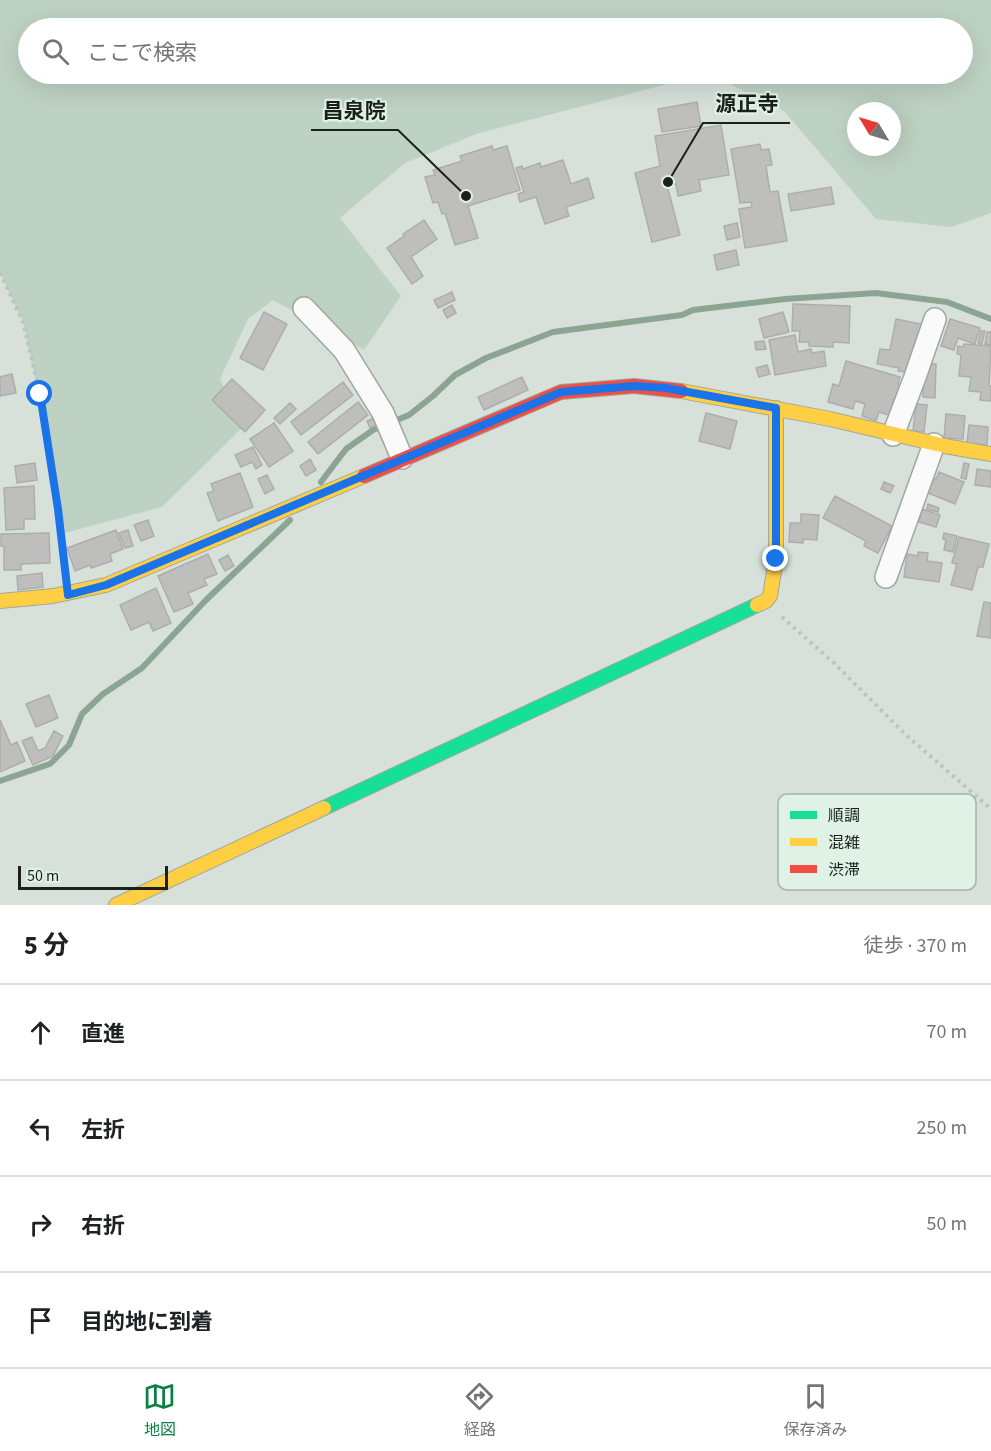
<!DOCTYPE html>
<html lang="ja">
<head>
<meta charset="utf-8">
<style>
	:root { --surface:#fff; --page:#f2f2f2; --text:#202124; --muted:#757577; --line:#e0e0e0; --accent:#0b8043 }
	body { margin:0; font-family:"Source Sans 3","Noto Sans JP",sans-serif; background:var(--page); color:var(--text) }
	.compass { position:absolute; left:847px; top:102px; width:54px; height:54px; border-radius:50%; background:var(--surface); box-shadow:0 6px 24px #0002; rotate:308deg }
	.scale { position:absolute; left:18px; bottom:15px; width:150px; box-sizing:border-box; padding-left:6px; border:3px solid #1a201c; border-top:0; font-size:16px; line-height:21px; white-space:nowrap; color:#1a201c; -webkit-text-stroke:4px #e0f2e5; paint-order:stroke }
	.stop { position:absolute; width:18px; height:18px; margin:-14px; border:4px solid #1a73e8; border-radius:50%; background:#fff }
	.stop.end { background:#1a73e8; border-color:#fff; box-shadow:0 2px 6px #0008 }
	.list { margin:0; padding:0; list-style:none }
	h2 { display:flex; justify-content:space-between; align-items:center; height:78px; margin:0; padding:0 24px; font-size:26px }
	h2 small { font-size:20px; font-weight:400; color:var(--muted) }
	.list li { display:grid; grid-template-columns:39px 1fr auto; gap:18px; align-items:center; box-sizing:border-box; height:96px; padding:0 24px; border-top:2px solid var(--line) }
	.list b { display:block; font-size:22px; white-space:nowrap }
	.list em { font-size:20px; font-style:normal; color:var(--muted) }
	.icon { flex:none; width:33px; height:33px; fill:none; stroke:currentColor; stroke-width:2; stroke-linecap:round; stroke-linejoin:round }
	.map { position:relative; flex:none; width:991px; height:905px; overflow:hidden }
	.search { position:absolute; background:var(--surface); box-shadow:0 6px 24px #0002; left:18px; right:18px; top:18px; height:66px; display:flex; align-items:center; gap:15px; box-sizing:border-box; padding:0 21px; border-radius:33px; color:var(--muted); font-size:22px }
	.sheet { height:462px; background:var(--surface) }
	nav { display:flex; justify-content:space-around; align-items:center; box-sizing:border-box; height:84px; border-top:2px solid var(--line); background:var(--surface); font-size:16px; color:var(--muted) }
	nav a { display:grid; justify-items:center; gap:3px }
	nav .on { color:var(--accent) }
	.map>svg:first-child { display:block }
</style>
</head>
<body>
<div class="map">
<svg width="991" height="905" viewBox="0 0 991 905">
	<rect width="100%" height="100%" fill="#d7e1da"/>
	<!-- green -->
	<path fill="#bed2c3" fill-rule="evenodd" d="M0,0H991V213L951,227L876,219L784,111L710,74H962V28H28V74H706L479,133L405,163L340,218L401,296L364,350L273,300L248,319L220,379L242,428L162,507L61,534L47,434L23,322L0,273ZM856,111H892V147H856Z"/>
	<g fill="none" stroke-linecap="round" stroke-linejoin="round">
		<!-- stream -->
		<path stroke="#8ca593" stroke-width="6" d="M321,482L346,449L373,430L409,415L433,396L455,375L486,358L553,332L682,315L693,310L785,299L876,293L947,302L991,319
			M0,781L50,764L69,745L82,714L103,694L142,668L206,600L290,520"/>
	</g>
	<!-- building -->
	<path fill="#bebfbc" stroke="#adaeab" stroke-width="1.5" d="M697,102L701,126L662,132L658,109Z
		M721,125L729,175L699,180L701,191L678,196L676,184L667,185L680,235L652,242L635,173L660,166L655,136Z
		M760,144L761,150L769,149L772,165L766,166L770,192L778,191L787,241L745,248L739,209L752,207L751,202L740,203L731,149Z
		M492,146L493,150L507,146L520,190L468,206L478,238L455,245L445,213L442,214L438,202L433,203L425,177L435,175L433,170L462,161L460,156Z
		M563,160L571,184L588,178L594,198L566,207L569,216L545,224L536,197L520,202L518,194L524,192L516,168L522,166L523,169L540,163L541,167Z
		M831,187L834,204L791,211L788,194Z
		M424,220L437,239L411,257L423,276L412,284L387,248L404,236L403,234Z
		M737,223L740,237L727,240L724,226Z
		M736,250L739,265L717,270L714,255Z
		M452,292L455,300L438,308L434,300Z
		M793,304L850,306L849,343L833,342V347L809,346V342H799L800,331H792Z
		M452,305L456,313L447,318L443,310Z
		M264,312L287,324L263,370L240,358Z
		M783,312L789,332L764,338L759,319Z
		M896,319L926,325L923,340L916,339L910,373L898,371L899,368L877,364L880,349L890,350Z
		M950,319L980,328L975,344L958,338L954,350L941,346Z
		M981,331H985L982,344L978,343Z
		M987,332H991V345L985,344Z
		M795,335L798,352L811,349L812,353L824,351L826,366L775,375L769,340Z
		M764,341L766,349L756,350L755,342Z
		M964,344L991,346L989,386H991V401L980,400L981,392L969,391L971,377L959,376L961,355L957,354L958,346L963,347Z
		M846,361L900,377L898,384L903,385L899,399L894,398L889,415L879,412L876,421L862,416L865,404L855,401L853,409L828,402L833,384L839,386Z
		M924,364H936L935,398L923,397Z
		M767,365L770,374L759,377L756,368Z
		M12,374L16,393L0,396V377Z
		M522,377L528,390L484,410L478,397Z
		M232,379L265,410L245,432L212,400Z
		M343,382L353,395L301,435L291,422Z
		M358,402L368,415L318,454L308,442Z
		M290,403L296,409L280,424L274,418Z
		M916,404L927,405L924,432L913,431Z
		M706,413L737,421L730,449L699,441Z
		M946,414L965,416L963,439L944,438Z
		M377,417L379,424L370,428L367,421Z
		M274,423L293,451L269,467L250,439Z
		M969,425L988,427L987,445L967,443Z
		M253,447L262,465L256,469L252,462L241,467L235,455Z
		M310,459L316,470L306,476L300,466Z
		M35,463L37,480L17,483L15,466Z
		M964,463L969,464L966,479L961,478Z
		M977,469L991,471V487L975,485Z
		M939,472L964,482L955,504L926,492L932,477L936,479Z
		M240,473L253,507L218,521L207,493L214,491L211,484Z
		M267,475L274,489L265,494L258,479Z
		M884,482L894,486L890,493L881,489Z
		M34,486L35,519H24V529L6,530L4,488Z
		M835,496L892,526L878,553L864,546L866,541L823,518Z
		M928,504L939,508L938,512L927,509Z
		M922,509L940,515L936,527L919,522Z
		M801,514L819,515L817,540L803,539V543L789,542L790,523H801Z
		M148,520L154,536L141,541L134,525Z
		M116,530L123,549L110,554L112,561L91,568L90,565L75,571L67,548Z
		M128,530L133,546L125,548L119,533Z
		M49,533L50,563L21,564V570H4V546H1V534Z
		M944,533L957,536L953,552L944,550L946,540L943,539Z
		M959,537L989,544L983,567H978L972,590L951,585L957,564L952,563Z
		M918,552L928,553L927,561L942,563L939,582L904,577L907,554L918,556Z
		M208,554L217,574L204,579L207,585L188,593L193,604L174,612L158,576Z
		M228,555L234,566L225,571L219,560Z
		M42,573L43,587L18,590L17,576Z
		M156,588L171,623L153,631L149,622L131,630L120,605Z
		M984,602L991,603V638L977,636Z
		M49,695L58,718L36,727L26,704Z
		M0,720L11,745L17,742L25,761L0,772Z
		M54,731L63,736L53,756L33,765L22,741L32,737L38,751L45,748Z"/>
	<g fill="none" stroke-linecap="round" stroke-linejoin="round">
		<defs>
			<path id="street" d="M304,308L344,350L383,413L402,458
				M893,435L915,377L935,319
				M886,577L934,444"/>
			<path id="fast" d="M324,808L757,605"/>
			<path id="slow" d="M681,391L830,419L945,446L991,454
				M0,601L53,596L106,585L364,476
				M757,605L766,601L770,596L776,559V408
				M116,905L324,808"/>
			<path id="jam" d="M364,476L561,392L634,386L681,391"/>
		</defs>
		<!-- street casing -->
		<use href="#street" stroke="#9fa7a1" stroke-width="24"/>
		<!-- fast casing -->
		<use href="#fast" stroke="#9fa7a1" stroke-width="16"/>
		<!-- slow casing -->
		<use href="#slow" stroke="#9fa7a1" stroke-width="16"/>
		<!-- jam casing -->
		<use href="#jam" stroke="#9fa7a1" stroke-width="16"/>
		<!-- path -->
		<path stroke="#bec2c0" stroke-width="4" stroke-dasharray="3 4.5" stroke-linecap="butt" d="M0,273L23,322L40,394L58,509L65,571
			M782,617L834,663L905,734L991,809"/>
		<!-- street -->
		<use href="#street" stroke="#f9faf9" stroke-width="21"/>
		<!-- fast -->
		<use href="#fast" stroke="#16e098" stroke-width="14"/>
		<!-- slow -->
		<use href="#slow" stroke="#ffcf43" stroke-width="14"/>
		<!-- jam -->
		<use href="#jam" stroke="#f24e42" stroke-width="14"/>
	</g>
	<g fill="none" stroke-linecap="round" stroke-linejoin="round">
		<!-- route -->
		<path stroke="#1a73e8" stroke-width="8" d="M40,394L58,509L68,595L106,585L561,392L634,386L666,388L776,408V559"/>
	</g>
	<!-- legend -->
	<rect x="778" y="794" width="198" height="96" rx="9" fill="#e0f2e5" stroke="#a5b3a9" stroke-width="1.5"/>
	<rect x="790" y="811" width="27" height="8" fill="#16e098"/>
	<rect x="790" y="838" width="27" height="8" fill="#ffcf43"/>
	<rect x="790" y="865" width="27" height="8" fill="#f24e42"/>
	<g font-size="16" fill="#1a201c">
		<text x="828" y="821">順調</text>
		<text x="828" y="848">混雑</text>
		<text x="828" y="875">渋滞</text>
	</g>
	<!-- callouts -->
	<path fill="none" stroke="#1a201c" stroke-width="2" d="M668 182L703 123H790M466 196L398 130H311"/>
	<g fill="#1a201c" stroke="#e0f2e5" stroke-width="2">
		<circle cx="668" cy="182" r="6"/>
		<circle cx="466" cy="196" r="6"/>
	</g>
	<g font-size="21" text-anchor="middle" font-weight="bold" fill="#1a201c" stroke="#e0f2e5" stroke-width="4.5" stroke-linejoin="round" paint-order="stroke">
		<text x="747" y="111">源正寺</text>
		<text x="354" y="118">昌泉院</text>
	</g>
</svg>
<svg class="compass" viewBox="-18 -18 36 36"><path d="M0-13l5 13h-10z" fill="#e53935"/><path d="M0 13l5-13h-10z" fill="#757577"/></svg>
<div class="scale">50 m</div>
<div class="stop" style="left:40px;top:394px"></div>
<div class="stop end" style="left:776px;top:559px"></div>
<div class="search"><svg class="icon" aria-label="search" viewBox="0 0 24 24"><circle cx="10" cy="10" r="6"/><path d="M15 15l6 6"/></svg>ここで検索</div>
</div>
<section class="sheet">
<h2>5 分<small>徒歩 · 370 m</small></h2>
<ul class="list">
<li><svg class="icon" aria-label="ahead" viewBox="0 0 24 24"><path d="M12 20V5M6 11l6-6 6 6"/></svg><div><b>直進</b></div><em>70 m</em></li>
<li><svg class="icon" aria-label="left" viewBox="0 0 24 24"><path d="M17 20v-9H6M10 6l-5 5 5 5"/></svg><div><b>左折</b></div><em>250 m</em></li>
<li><svg class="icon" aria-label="right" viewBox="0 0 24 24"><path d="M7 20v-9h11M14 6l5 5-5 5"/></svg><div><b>右折</b></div><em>50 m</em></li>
<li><svg class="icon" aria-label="arrive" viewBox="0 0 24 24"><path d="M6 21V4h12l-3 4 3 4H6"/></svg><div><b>目的地に到着</b></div></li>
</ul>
</section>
<nav>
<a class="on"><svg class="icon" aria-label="map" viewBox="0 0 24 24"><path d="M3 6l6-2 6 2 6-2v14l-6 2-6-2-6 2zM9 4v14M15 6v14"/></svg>地図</a>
<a><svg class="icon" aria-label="directions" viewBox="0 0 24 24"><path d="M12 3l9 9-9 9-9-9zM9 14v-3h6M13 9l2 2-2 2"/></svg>経路</a>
<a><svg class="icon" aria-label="saved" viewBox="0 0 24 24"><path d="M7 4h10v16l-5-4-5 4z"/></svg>保存済み</a>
</nav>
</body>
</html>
